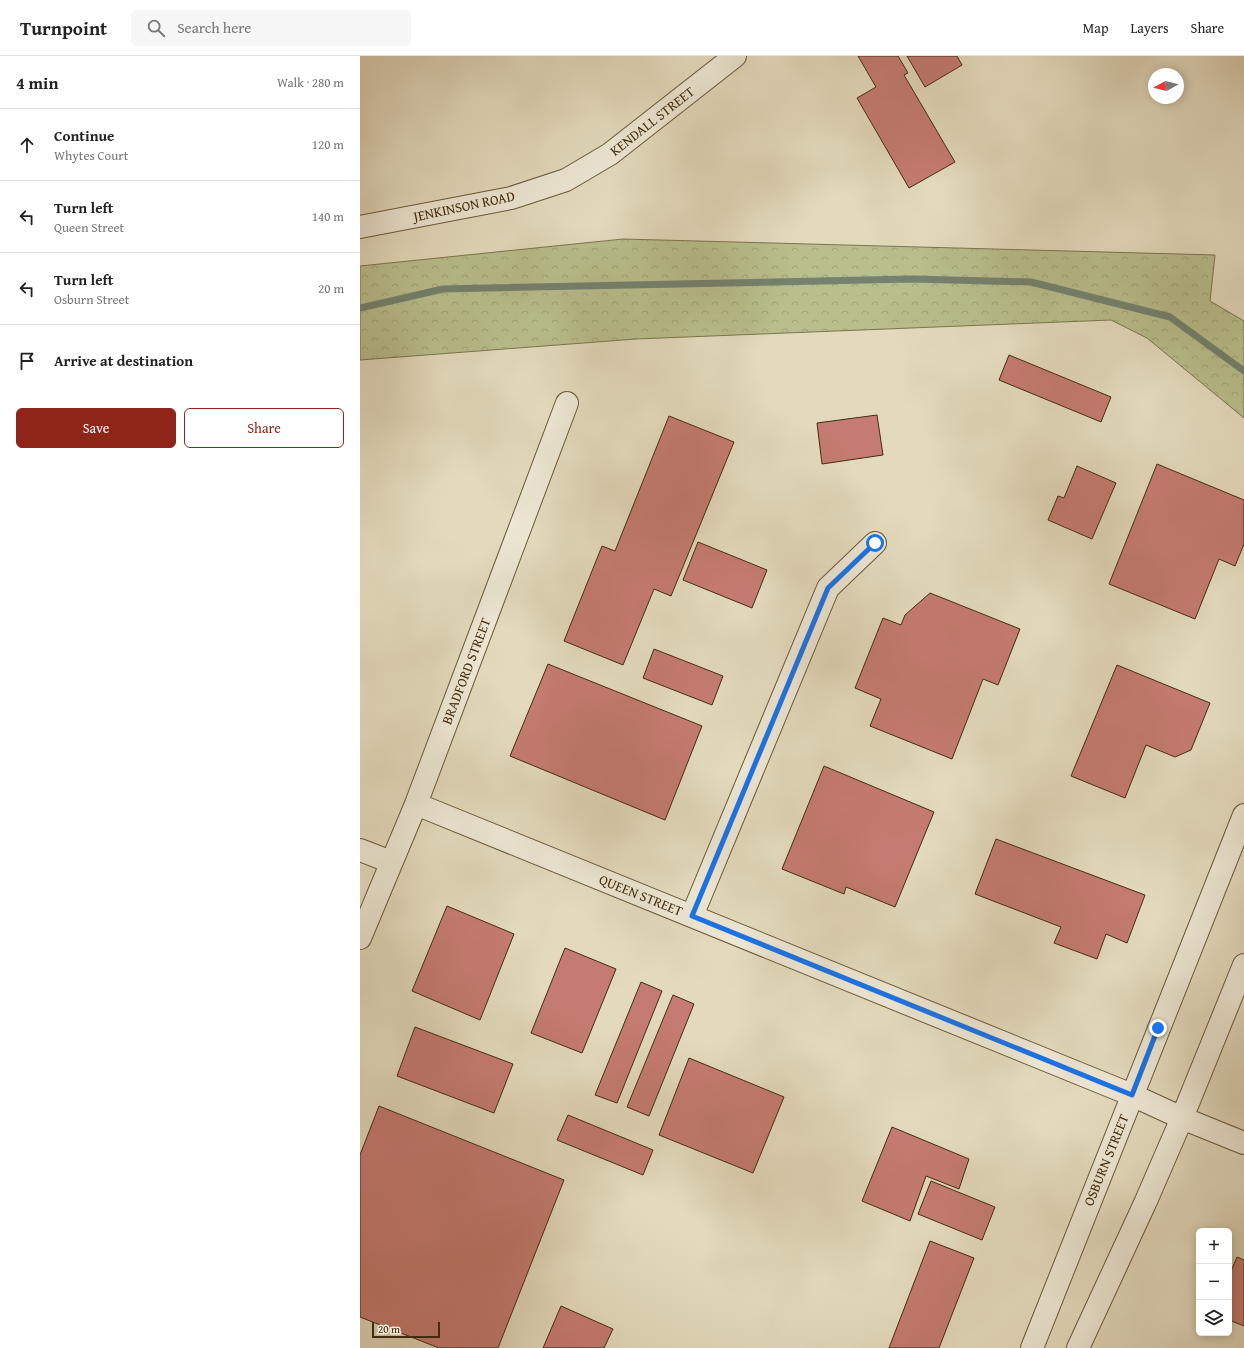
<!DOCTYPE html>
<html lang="en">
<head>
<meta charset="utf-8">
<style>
	:root { --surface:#fff; --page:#f6f6f6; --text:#222; --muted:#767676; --line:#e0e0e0; --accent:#8f2418 }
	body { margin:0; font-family:"Gentium Book Plus",serif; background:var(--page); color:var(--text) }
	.controls { position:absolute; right:12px; bottom:12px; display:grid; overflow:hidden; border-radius:6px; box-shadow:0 2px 10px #0003 }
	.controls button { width:36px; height:36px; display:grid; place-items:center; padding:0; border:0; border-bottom:1px solid var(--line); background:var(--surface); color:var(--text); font:20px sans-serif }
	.compass { position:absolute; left:788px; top:12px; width:36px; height:36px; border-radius:50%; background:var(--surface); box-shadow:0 2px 10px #0003; rotate:262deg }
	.scale { position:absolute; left:12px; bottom:10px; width:68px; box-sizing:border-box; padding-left:4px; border:2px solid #432c0e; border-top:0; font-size:11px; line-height:14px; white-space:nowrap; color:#432c0e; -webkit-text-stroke:3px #ede7d4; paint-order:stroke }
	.stop { position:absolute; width:12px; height:12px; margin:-9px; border:3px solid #1a73e8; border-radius:50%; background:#fff }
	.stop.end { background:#1a73e8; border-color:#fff; box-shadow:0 1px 4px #0008 }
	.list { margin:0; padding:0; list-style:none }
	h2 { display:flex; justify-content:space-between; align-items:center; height:52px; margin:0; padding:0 16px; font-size:17px }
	h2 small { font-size:13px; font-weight:400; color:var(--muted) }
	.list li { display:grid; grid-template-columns:26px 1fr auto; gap:12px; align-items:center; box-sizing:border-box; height:72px; padding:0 16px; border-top:1px solid var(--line) }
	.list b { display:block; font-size:15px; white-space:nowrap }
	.list p { margin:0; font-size:13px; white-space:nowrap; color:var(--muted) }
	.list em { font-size:13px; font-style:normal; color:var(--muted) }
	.actions { display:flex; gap:8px; padding:12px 16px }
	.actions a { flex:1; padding:9px 0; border:1px solid var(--accent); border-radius:6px; text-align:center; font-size:14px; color:var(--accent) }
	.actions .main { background:var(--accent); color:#fff }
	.icon { flex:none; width:22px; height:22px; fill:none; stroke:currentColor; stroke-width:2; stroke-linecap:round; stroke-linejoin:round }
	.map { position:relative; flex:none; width:884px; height:1292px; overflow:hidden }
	header { display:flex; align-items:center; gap:24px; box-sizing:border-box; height:56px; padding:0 20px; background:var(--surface); border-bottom:1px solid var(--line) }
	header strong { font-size:19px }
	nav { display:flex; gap:22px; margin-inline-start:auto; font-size:14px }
	.search { width:280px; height:36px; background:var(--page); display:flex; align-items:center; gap:10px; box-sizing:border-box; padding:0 14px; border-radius:6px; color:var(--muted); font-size:15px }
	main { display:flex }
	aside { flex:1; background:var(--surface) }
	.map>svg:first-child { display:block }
</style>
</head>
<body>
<header>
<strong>Turnpoint</strong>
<div class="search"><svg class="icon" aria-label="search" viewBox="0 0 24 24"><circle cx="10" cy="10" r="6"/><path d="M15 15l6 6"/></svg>Search here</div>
<nav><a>Map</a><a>Layers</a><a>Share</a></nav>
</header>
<main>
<aside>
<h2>4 min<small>Walk · 280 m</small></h2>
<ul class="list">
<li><svg class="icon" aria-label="ahead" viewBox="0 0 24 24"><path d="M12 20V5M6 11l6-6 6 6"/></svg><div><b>Continue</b><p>Whytes Court</p></div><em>120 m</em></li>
<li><svg class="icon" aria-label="left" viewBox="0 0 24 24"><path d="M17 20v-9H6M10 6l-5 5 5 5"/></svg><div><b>Turn left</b><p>Queen Street</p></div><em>140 m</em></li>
<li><svg class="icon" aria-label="left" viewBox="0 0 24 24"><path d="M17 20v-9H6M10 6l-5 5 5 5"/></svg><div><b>Turn left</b><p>Osburn Street</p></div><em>20 m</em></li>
<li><svg class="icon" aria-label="arrive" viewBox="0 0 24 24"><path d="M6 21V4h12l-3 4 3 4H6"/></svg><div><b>Arrive at destination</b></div></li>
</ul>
<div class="actions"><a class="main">Save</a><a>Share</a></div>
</aside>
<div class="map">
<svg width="884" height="1292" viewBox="0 0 884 1292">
	<defs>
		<pattern id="forest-crowns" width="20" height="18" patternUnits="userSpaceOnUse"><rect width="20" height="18" fill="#b9be8d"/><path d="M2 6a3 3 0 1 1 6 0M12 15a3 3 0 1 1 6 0" fill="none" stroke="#a0a378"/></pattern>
	</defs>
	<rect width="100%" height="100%" fill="#e3dabd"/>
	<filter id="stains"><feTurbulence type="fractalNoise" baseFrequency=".005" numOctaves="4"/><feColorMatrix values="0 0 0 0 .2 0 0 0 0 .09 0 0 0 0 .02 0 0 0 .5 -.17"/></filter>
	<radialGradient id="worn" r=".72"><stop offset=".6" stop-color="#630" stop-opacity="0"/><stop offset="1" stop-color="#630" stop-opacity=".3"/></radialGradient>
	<!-- forest -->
	<path fill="url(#forest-crowns)" stroke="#7e754e" d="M263,183L855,199L850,245L884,265V362L787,282L751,264L276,283L0,304V210Z"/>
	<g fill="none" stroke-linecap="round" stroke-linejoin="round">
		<!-- stream -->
		<path stroke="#74826f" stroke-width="7" d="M0,252L83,233L552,223L671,226L810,261L884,315"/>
	</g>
	<!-- building -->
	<path fill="#c57b71" stroke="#432c0e" d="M498,0H538L548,17L544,19L595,106L549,132L497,42L516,31Z
		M547,0H597L602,9L565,31Z
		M649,299L751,341L741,366L639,324Z
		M517,359L523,399L462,408L457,367Z
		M309,360L374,386L311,540L294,533L263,609L204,585L242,490L255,495Z
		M797,408L884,444V488L875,510L859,503L835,563L749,528Z
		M717,410L756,427L732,483L688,464L698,440L704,442Z
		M338,486L407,514L392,552L323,524Z
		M570,537L660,573L638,629L623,623L592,703L510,670L521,643L495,632L523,562L541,569L545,559Z
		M294,593L363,620L352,649L283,622Z
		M188,608L342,670L305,764L150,700Z
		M757,609L850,647L831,694L815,701L786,689L765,742L711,720Z
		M464,710L574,756L535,851L486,831L484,838L422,813Z
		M636,783L785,839L767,887L746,878L737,903L694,887L701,871L615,838Z
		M87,850L154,878L120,964L52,935Z
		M205,892L256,913L222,997L171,977Z
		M281,926L302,935L257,1047L235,1039Z
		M313,939L334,948L289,1060L267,1051Z
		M55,971L153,1008L134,1057L37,1020Z
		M329,1002L424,1041L393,1117L299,1079Z
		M19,1050L204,1124L138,1292H79L0,1261V1099Z
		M208,1059L293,1094L283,1119L197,1084Z
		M532,1071L609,1103L599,1133L566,1120L550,1165L502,1145Z
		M571,1125L635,1151L622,1184L558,1158Z
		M570,1185L614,1202L579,1292H529Z
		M877,1201L884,1204V1270L869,1264V1220Z
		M201,1250L253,1273L244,1292H183Z"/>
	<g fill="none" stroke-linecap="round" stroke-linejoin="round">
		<defs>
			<path id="minor" d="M0,171L151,142L206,124L250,98L375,0
				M56,748L772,1039L822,1062L884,1087
				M0,794L31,806
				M332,860L468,532L515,487
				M0,882L56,748L207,347
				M672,1292L884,759
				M718,1292L786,1145L822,1062L884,909"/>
		</defs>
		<!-- minor casing -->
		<use href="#minor" stroke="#6b583a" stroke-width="24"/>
		<!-- minor -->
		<use href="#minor" stroke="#ede7d4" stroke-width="22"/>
	</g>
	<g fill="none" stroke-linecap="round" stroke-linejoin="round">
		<!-- route -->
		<path stroke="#1a73e8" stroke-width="5" d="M515,487L468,532L332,860L772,1039L798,972"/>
	</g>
	<g text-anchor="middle" stroke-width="3" stroke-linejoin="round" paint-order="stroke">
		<!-- street labels -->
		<g font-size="14" fill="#432c0e" stroke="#ede7d4">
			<text transform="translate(292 65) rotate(-38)" y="5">KENDALL STREET</text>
			<text transform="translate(104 150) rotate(-12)" y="5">JENKINSON ROAD</text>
			<text transform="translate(106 615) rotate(-69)" y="5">BRADFORD STREET</text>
			<text transform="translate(281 839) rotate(22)" y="5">QUEEN STREET</text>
			<text transform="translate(746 1104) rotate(-68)" y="5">OSBURN STREET</text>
		</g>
	</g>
	<rect width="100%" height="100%" filter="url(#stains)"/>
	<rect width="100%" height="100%" fill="url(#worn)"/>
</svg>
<div class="controls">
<button>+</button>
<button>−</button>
<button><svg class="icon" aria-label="layers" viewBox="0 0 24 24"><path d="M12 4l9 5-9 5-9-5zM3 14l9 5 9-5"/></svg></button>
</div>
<svg class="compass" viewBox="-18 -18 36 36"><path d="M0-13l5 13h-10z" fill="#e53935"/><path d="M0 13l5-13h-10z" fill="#767676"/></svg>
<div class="scale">20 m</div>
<div class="stop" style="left:515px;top:487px"></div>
<div class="stop end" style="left:798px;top:972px"></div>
</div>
</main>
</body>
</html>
